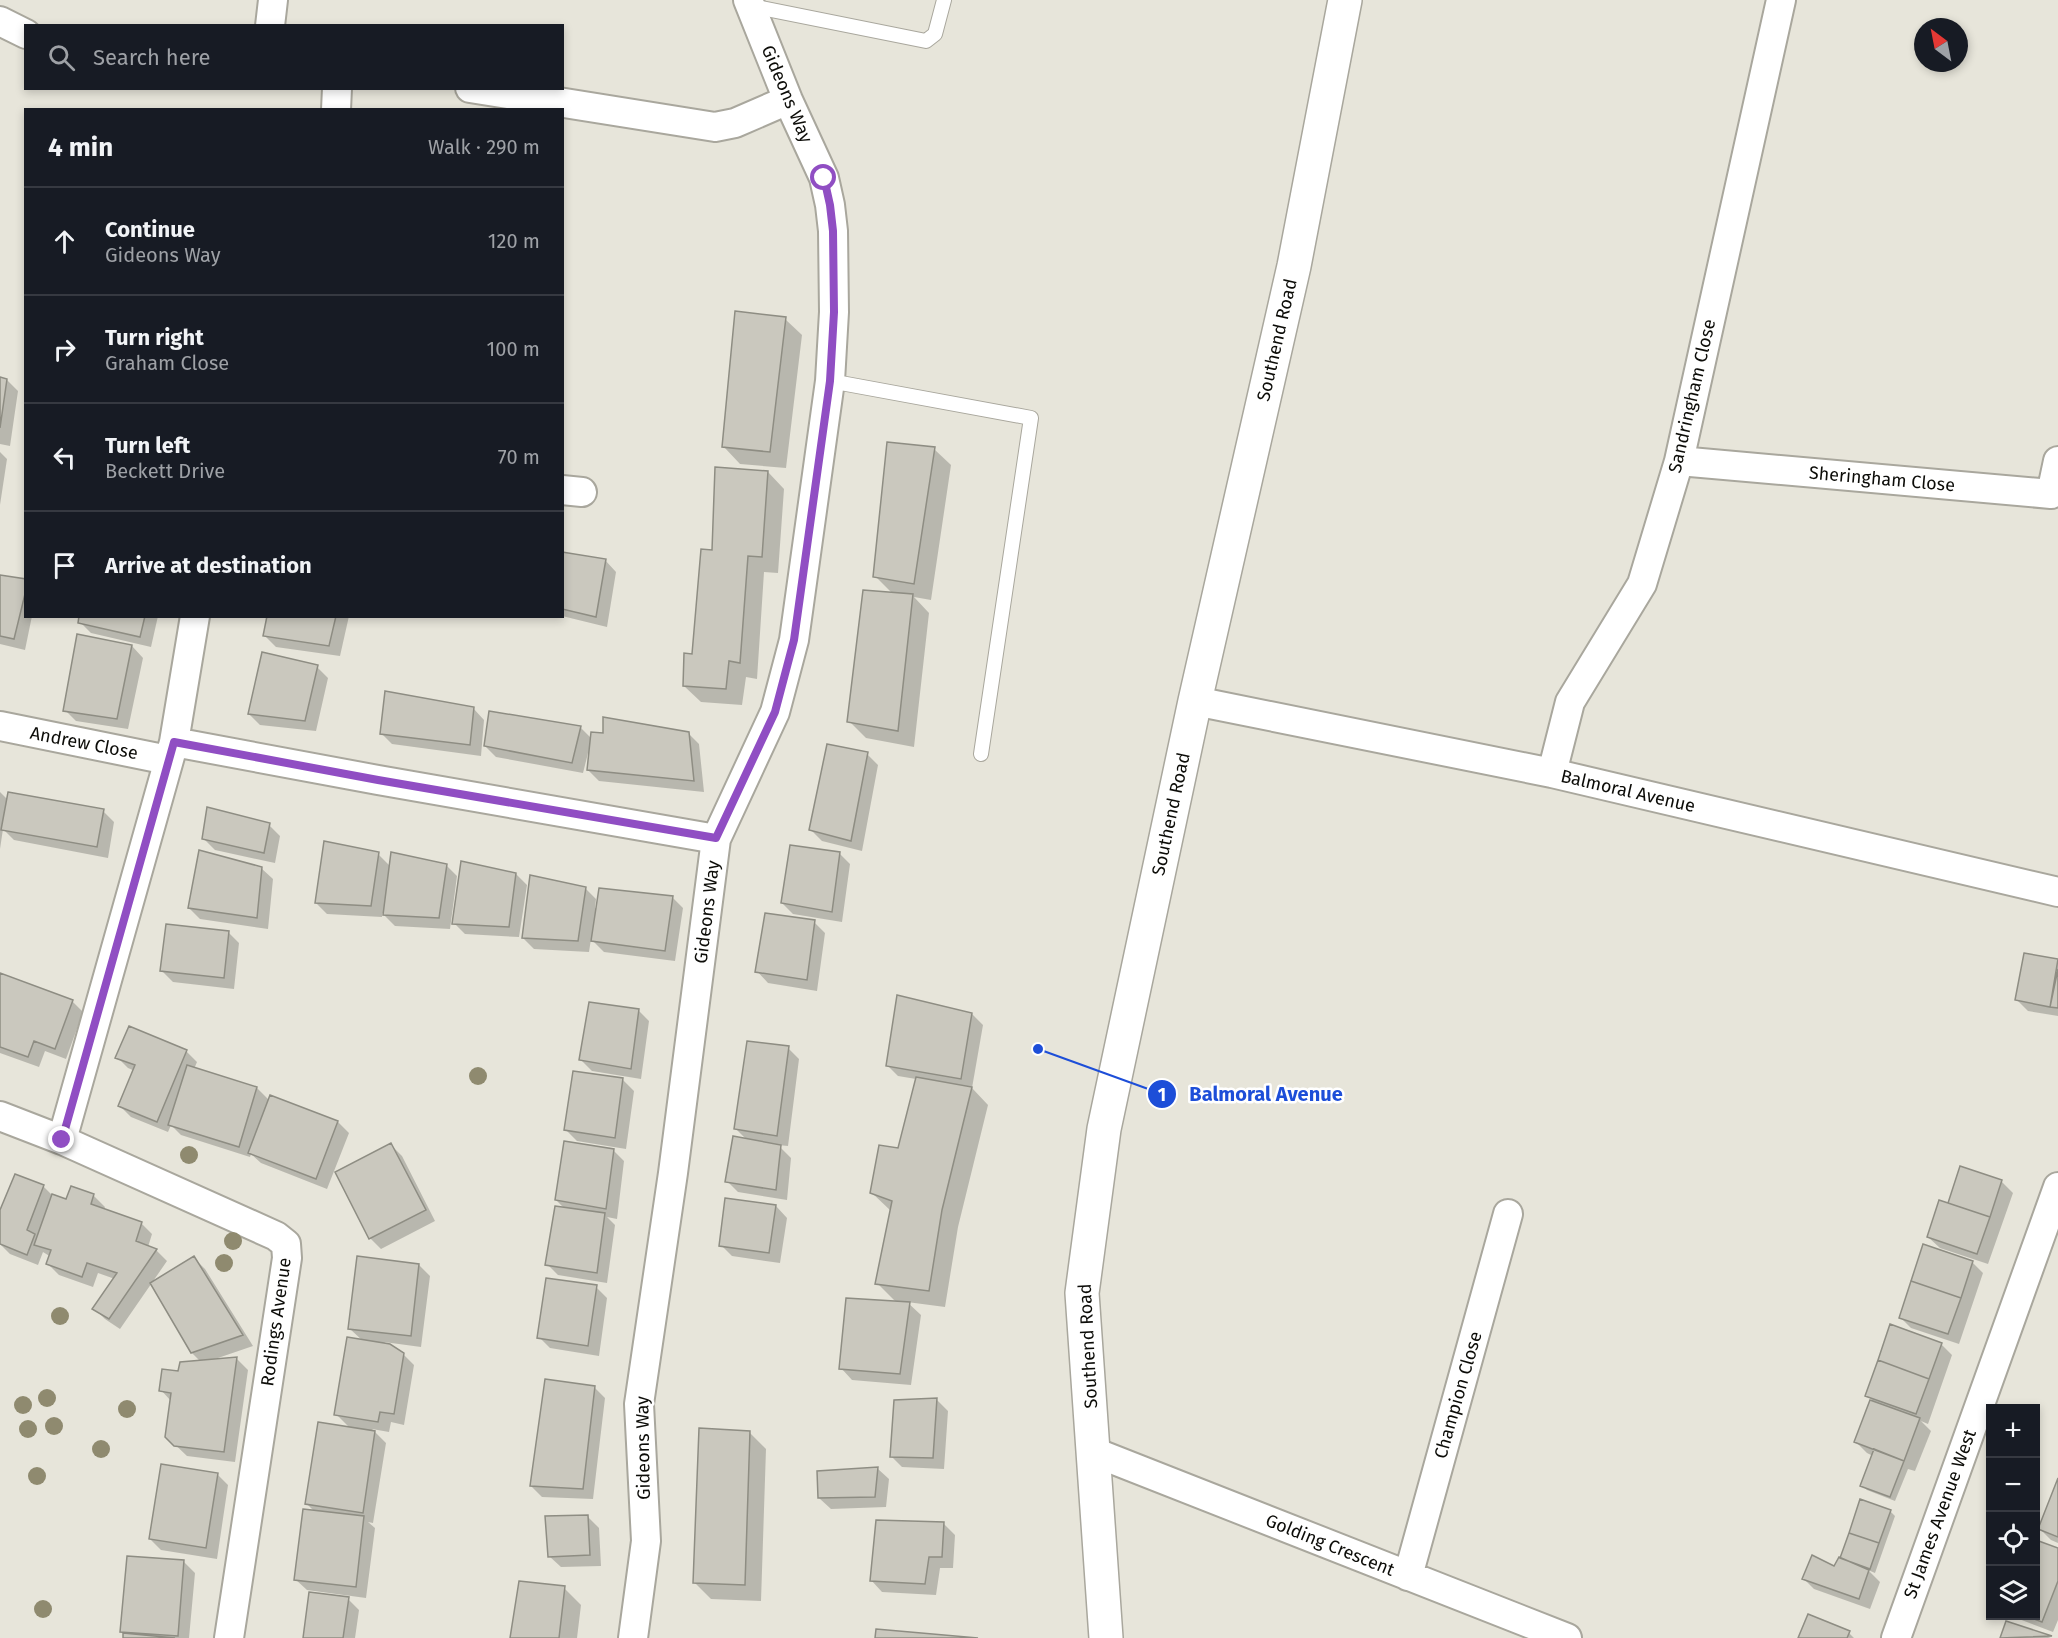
<!DOCTYPE html>
<html lang="en">
<head>
<meta charset="utf-8">
<style>
	:root { --surface:#171b24; --page:#20242c; --text:#f1f3f6; --muted:#9ea1a6; --line:#363941 }
	body { margin:0; font-family:"Fira Sans",sans-serif; background:var(--page); color:var(--text) }
	.controls { position:absolute; right:18px; bottom:18px; display:grid; overflow:hidden; border-radius:0px; box-shadow:0 3px 9px #0003 }
	.controls button { width:54px; height:54px; display:grid; place-items:center; padding:0; border:0; border-bottom:2px solid var(--line); background:var(--surface); color:var(--text); font:30px sans-serif }
	.compass { position:absolute; left:1914px; top:18px; width:54px; height:54px; border-radius:50%; background:var(--surface); box-shadow:0 3px 9px #0003; rotate:328deg }
	.stop { position:absolute; width:18px; height:18px; margin:-14px; border:4px solid #904ec3; border-radius:50%; background:#fff }
	.stop.end { background:#904ec3; border-color:#fff; box-shadow:0 2px 6px #0008 }
	.list { margin:0; padding:0; list-style:none }
	h2 { display:flex; justify-content:space-between; align-items:center; height:78px; margin:0; padding:0 24px; font-size:26px }
	h2 small { font-size:20px; font-weight:400; color:var(--muted) }
	.list li { display:grid; grid-template-columns:39px 1fr auto; gap:18px; align-items:center; box-sizing:border-box; height:108px; padding:0 24px; border-top:2px solid var(--line) }
	.list b { display:block; font-size:22px; white-space:nowrap }
	.list p { margin:0; font-size:20px; white-space:nowrap; color:var(--muted) }
	.list em { font-size:20px; font-style:normal; color:var(--muted) }
	.icon { flex:none; width:33px; height:33px; fill:none; stroke:currentColor; stroke-width:2; stroke-linecap:round; stroke-linejoin:round }
	.map { position:relative; flex:none; width:2058px; height:1638px; overflow:hidden }
	.search { position:absolute; background:var(--surface); box-shadow:0 3px 9px #0003; left:24px; top:24px; width:540px; height:66px; display:flex; align-items:center; gap:15px; box-sizing:border-box; padding:0 21px; border-radius:0px; color:var(--muted); font-size:22px }
	.panel { position:absolute; background:var(--surface); box-shadow:0 3px 9px #0003; left:24px; top:108px; width:540px; height:510px; border-radius:0px }
	.map>svg:first-child { display:block }
</style>
</head>
<body>
<div class="map">
<svg width="2058" height="1638" viewBox="0 0 2058 1638">
	<rect width="100%" height="100%" fill="#e7e5da"/>
	<!-- shadow -->
	<path fill="#0003" d="M785,319L802,335L786,468L740,464L724,447Z
		M0,378L7,380L18,391L10,446L0,444Z
		M934,449L951,465L931,600L914,597L929,613L914,747L866,738L849,721L893,594L875,576Z
		M0,452L7,459L0,505Z
		M768,472L784,489L778,573L764,572L757,679L746,677L742,705L701,702L684,686L694,655L713,552Z
		M562,553L605,560L616,572L607,627L562,616Z
		M0,576L26,580V616H32L25,650L0,644Z
		M81,616H158L151,647L91,633L80,622Z
		M268,616H349L340,656L276,647L265,636Z
		M132,646L143,658L128,729L76,721L65,710Z
		M317,667L328,678L316,731L260,725L249,714Z
		M473,708L484,720L481,756L392,744L381,733Z
		M580,727L592,739L688,733L699,744L704,792L599,781L588,770L590,753H588L583,773L496,757L485,746Z
		M867,754L878,765L862,851L822,841L811,830Z
		M0,792L8,800L103,811L114,822L108,858L14,840L3,829L0,849Z
		M269,825L280,836L275,863L215,850L204,839Z
		M839,853L850,864L842,922L793,914L782,903Z
		M378,854L391,867L446,865L457,876L450,929L395,926L382,913V917L327,914L316,903Z
		M261,868L273,879L268,929L200,919L189,908Z
		M516,874L527,885L519,937L465,934L454,923Z
		M585,888L596,899L595,908L598,909L672,897L683,908L675,961L604,952L591,939L589,952L534,949L523,938Z
		M814,922L825,933L817,991L768,983L757,971Z
		M228,932L239,943L234,989L173,982L162,971Z
		M2025,955L2058,961V1016L2028,1011L2017,1000Z
		M0,975L72,1001L83,1012L66,1059L45,1051L39,1067L0,1053Z
		M638,1010L649,1021L641,1079L592,1071L581,1060Z
		M972,1014L983,1025L972,1088L988,1105L958,1227L945,1307L907,1302L921,1315L911,1385L852,1380L841,1368L897,1303L877,1283L891,1211L872,1193L899,1149L916,1079L898,1076L887,1065Z
		M788,1048L799,1059L788,1146L778,1145L791,1158L787,1200L738,1192L727,1181L748,1141L735,1128Z
		M186,1051L197,1062L194,1069L257,1088L270,1101L338,1122L349,1133L327,1189L261,1163L251,1154L250,1157L181,1135L171,1125L168,1132L131,1117L120,1106L135,1071L128,1068L117,1057Z
		M623,1080L634,1091L626,1149L577,1141L566,1130Z
		M391,1145L402,1156L435,1221L381,1249L370,1238L337,1173Z
		M613,1150L624,1161L617,1219L607,1217L615,1225L607,1283L558,1275L547,1264L565,1209L556,1200Z
		M1961,1168L2002,1182L2013,1193L1988,1264L1940,1248L1928,1237L1949,1205Z
		M16,1176L43,1186L53,1196L67,1201L72,1188L94,1196L105,1207L104,1210L141,1223L152,1234L148,1247L156,1250L167,1261L120,1329L105,1319L94,1308L115,1279L98,1273L93,1287L59,1275L48,1264L51,1257L43,1252L38,1265L10,1254L0,1244V1215Z
		M776,1206L787,1218L780,1263L732,1256L721,1245Z
		M194,1258L205,1269L253,1346L215,1359H237L248,1370L235,1462L187,1456L166,1436L171,1401L161,1390L180,1372L201,1362L192,1353Z
		M1972,1262L1983,1273L1959,1344L1911,1328L1900,1317Z
		M419,1265L430,1276L421,1347L384,1342L403,1354L414,1365L404,1425L391,1422L389,1432L372,1429L386,1443L373,1523L368,1522L375,1528L366,1598L307,1590L295,1579L314,1511L307,1504L350,1428L336,1414L363,1341L350,1329Z
		M596,1287L607,1298L599,1356L550,1348L539,1337Z
		M1941,1344L1952,1355L1928,1424L1921,1421L1931,1431L1915,1471L1908,1469L1895,1501L1867,1490L1862,1485L1873,1456L1867,1453L1856,1442L1872,1400L1867,1395Z
		M594,1387L605,1398L593,1499L542,1497L531,1486Z
		M937,1400L948,1411L944,1469L902,1467L891,1456Z
		M750,1433L766,1449L761,1601L711,1599L694,1582Z
		M878,1469L889,1479L886,1507L831,1509L819,1498V1473Z
		M217,1474L228,1485L217,1559L161,1550L150,1539Z
		M2058,1483V1543L2051,1540L2040,1529Z
		M1890,1511L1895,1516L1875,1573L1868,1570L1880,1582L1870,1609L1814,1589L1803,1578L1835,1568Z
		M588,1517L599,1528L601,1566L561,1567L549,1556Z
		M944,1524L955,1535L953,1568H940L936,1595L882,1592L871,1580Z
		M2036,1541L2058,1550V1620L2053,1632L2019,1619L2016,1616H2036Z
		M184,1562L195,1573L189,1638H124V1633L122,1631Z
		M564,1588L581,1605L577,1638H512Z
		M348,1599L359,1610L355,1638H304Z
		M2007,1623L2051,1638H2052H2001Z
		M1849,1633L1854,1638H1799Z"/>
	<!-- building -->
	<path fill="#cac8be" stroke="#8e8d83" stroke-width="1.5" d="M735,311L786,317L770,452L722,447Z
		M0,377L7,379L0,428Z
		M887,442L935,447L914,584L873,577Z
		M715,467L768,471L762,557L748,556L740,663L729,661L726,689L683,686L684,653L692,654L701,549L712,550Z
		M562,552L606,559L596,617L562,609Z
		M0,575L26,579V590L14,639L0,636Z
		M863,590L913,594L898,731L847,722Z
		M79,616H145L140,637L78,623Z
		M267,616H336L329,646L263,636Z
		M77,634L132,645L117,719L63,711Z
		M262,652L318,665L305,721L248,714Z
		M385,691L474,707L470,745L380,734Z
		M489,711L581,726L572,763L484,746Z
		M603,717L689,732L694,781L587,770L591,732L603,733Z
		M827,744L868,752L851,841L809,830Z
		M8,792L104,809L97,847L1,830Z
		M207,807L270,823L264,853L202,839Z
		M324,841L379,852L371,906L315,903Z
		M790,845L840,852L832,912L781,903Z
		M199,850L262,867L257,918L188,908Z
		M391,852L447,864L439,918L383,915Z
		M461,861L516,873L509,927L452,924Z
		M530,875L586,887L578,941L522,938Z
		M599,888L673,896L665,951L591,941Z
		M765,913L815,920L807,980L755,972Z
		M166,924L229,931L224,978L160,971Z
		M2024,953L2058,959L2050,1007L2015,1000Z
		M2058,969V1008L2050,1007Z
		M0,973L73,1000L55,1049L34,1041L28,1057L0,1047Z
		M897,995L972,1013L961,1079L886,1066Z
		M589,1002L639,1009L631,1069L579,1060Z
		M129,1026L187,1050L157,1122L118,1106L135,1065L115,1058Z
		M747,1041L789,1046L777,1136L734,1129Z
		M187,1065L257,1087L239,1147L168,1125Z
		M573,1071L623,1078L615,1138L564,1130Z
		M916,1077L972,1087L942,1210L929,1291L875,1284L892,1201L870,1193L879,1145L898,1148Z
		M270,1095L338,1121L316,1179L248,1153Z
		M733,1136L781,1145L776,1190L725,1182Z
		M564,1141L614,1149L606,1209L555,1200Z
		M391,1143L426,1210L369,1239L335,1172Z
		M1960,1166L2002,1180L1990,1217L1948,1203Z
		M15,1174L44,1185L27,1230L35,1234L27,1255L0,1244V1210Z
		M71,1186L94,1194L91,1204L142,1222L136,1241L157,1249L109,1319L92,1309L117,1273L87,1263L82,1277L46,1264L51,1250L34,1245L52,1194L66,1199Z
		M725,1198L776,1205L769,1253L719,1246Z
		M1939,1200L1990,1217L1977,1254L1927,1237Z
		M555,1206L605,1213L597,1273L545,1265Z
		M1923,1244L1973,1261L1961,1298L1911,1281Z
		M194,1256L243,1335L191,1353L150,1283Z
		M357,1256L419,1264L411,1336L348,1329Z
		M546,1278L597,1285L588,1346L537,1338Z
		M1911,1281L1961,1298L1948,1334L1899,1318Z
		M846,1298L910,1302L900,1374L839,1369Z
		M1890,1324L1942,1343L1929,1379L1878,1360Z
		M347,1337L390,1344L404,1353L394,1414L380,1412L378,1422L334,1415Z
		M237,1357L224,1452L174,1446L165,1437L171,1393L159,1391L162,1369L178,1371L180,1362Z
		M1878,1360L1929,1379L1916,1414L1865,1396Z
		M545,1379L595,1386L583,1489L530,1486Z
		M937,1398L933,1458L890,1457L894,1400Z
		M1870,1400L1920,1418L1904,1461L1854,1442Z
		M318,1422L375,1431L363,1513L305,1504Z
		M699,1428L750,1431L745,1585L693,1583Z
		M1874,1449L1904,1461L1890,1497L1860,1486Z
		M161,1464L218,1473L206,1548L149,1539Z
		M878,1467L875,1497L818,1498L817,1471Z
		M2058,1478V1537L2038,1529Z
		M1860,1499L1891,1510L1879,1543L1849,1533Z
		M303,1509L364,1516L356,1587L294,1580Z
		M588,1515L590,1555L548,1557L545,1516Z
		M876,1520L944,1522L942,1557H929L925,1584L870,1581Z
		M1849,1533L1879,1543L1870,1569L1840,1558Z
		M2036,1540L2058,1548V1581L2042,1622L2026,1616H2036Z
		M1812,1555L1834,1566L1839,1557L1869,1570L1859,1599L1802,1579Z
		M127,1556L184,1560L178,1636L120,1632Z
		M519,1581L565,1586L559,1638H510Z
		M309,1592L349,1597L343,1638H303Z
		M1808,1614L1850,1631L1847,1638H1798Z
		M2006,1621L2052,1636L2000,1638Z
		M876,1629L978,1638H875Z
		M123,1633L175,1638H123Z"/>
	<g fill="none" stroke-linecap="round" stroke-linejoin="round">
		<defs>
			<path id="service" d="M751,6L926,41L935,34L944,0
				M830,381L1031,418L981,754"/>
			<path id="minor" d="M0,21L26,34
				M270,26L273,0
				M470,88L715,127L735,123L788,100
				M336,110L337,88
				M1679,461L2051,494L2058,461
				M562,490L582,492
				M1195,701L1552,773L2058,892
				M0,726L168,760
				M174,742L378,780L716,839
				M1552,773L1570,702L1642,584L1679,461L1781,0
				M0,1116L62,1140L276,1236L286,1244L287,1258L229,1638
				M62,1140L174,742L195,616
				M1094,1452L1567,1638
				M1408,1576L1508,1214
				M633,1638L646,1541L639,1404L673,1173L716,839L775,712L794,640L830,381L834,312L833,231L830,205L824,178L788,100L748,0
				M1896,1638L2058,1187"/>
			<path id="tertiary" d="M1106,1638L1082,1293L1104,1129L1195,701L1294,266L1345,0"/>
		</defs>
		<!-- service casing -->
		<use href="#service" stroke="#a9a79d" stroke-width="16"/>
		<!-- minor casing -->
		<use href="#minor" stroke="#a9a79d" stroke-width="32"/>
		<!-- tertiary casing -->
		<use href="#tertiary" stroke="#a9a79d" stroke-width="36"/>
		<!-- service -->
		<use href="#service" stroke="#fff" stroke-width="14"/>
		<!-- minor -->
		<use href="#minor" stroke="#fff" stroke-width="28"/>
		<!-- tertiary -->
		<use href="#tertiary" stroke="#fff" stroke-width="33"/>
	</g>
	<!-- trees -->
	<g fill="#8f8a6f">
		<circle cx="478" cy="1076" r="9"/>
		<circle cx="189" cy="1155" r="9"/>
		<circle cx="233" cy="1241" r="9"/>
		<circle cx="224" cy="1263" r="9"/>
		<circle cx="60" cy="1316" r="9"/>
		<circle cx="47" cy="1398" r="9"/>
		<circle cx="23" cy="1405" r="9"/>
		<circle cx="127" cy="1409" r="9"/>
		<circle cx="54" cy="1426" r="9"/>
		<circle cx="28" cy="1429" r="9"/>
		<circle cx="101" cy="1449" r="9"/>
		<circle cx="37" cy="1476" r="9"/>
		<circle cx="43" cy="1609" r="9"/>
	</g>
	<g fill="none" stroke-linecap="round" stroke-linejoin="round">
		<!-- route -->
		<path stroke="#904ec3" stroke-width="8" d="M62,1140L174,742L378,780L716,838L775,712L794,640L830,381L834,312L833,231L830,205L824,178"/>
	</g>
	<g text-anchor="middle" stroke-width="5" stroke-linejoin="round" paint-order="stroke">
		<!-- street labels -->
		<g font-size="18" fill="#0c0c08" stroke="#fff">
			<text transform="translate(787 94) rotate(67)" y="6">Gideons Way</text>
			<text transform="translate(1277 340) rotate(-77)" y="6">Southend Road</text>
			<text transform="translate(1692 396) rotate(-77)" y="6">Sandringham Close</text>
			<text transform="translate(1882 479) rotate(5)" y="6">Sheringham Close</text>
			<text transform="translate(84 743) rotate(11)" y="6">Andrew Close</text>
			<text transform="translate(1628 791) rotate(13)" y="6">Balmoral Avenue</text>
			<text transform="translate(1171 814) rotate(-78)" y="6">Southend Road</text>
			<text transform="translate(707 912) rotate(-83)" y="6">Gideons Way</text>
			<text transform="translate(276 1322) rotate(-82)" y="6">Rodings Avenue</text>
			<text transform="translate(1088 1346) rotate(-93)" y="6">Southend Road</text>
			<text transform="translate(1458 1395) rotate(-74)" y="6">Champion Close</text>
			<text transform="translate(643 1448) rotate(-91)" y="6">Gideons Way</text>
			<text transform="translate(1940 1514) rotate(-70)" y="6">St James Avenue West</text>
			<text transform="translate(1330 1545) rotate(22)" y="6">Golding Crescent</text>
		</g>
	</g>
	<!-- callouts -->
	<path fill="none" stroke="#1d4ed8" stroke-width="2" d="M1038 1049L1162 1094"/>
	<g fill="#1d4ed8" stroke="#fff" stroke-width="2">
		<circle cx="1038" cy="1049" r="6"/>
		<circle cx="1162" cy="1094" r="15"/>
	</g>
	<g font-size="18" text-anchor="middle" font-weight="bold" fill="#fff">
		<text x="1162" y="1101">1</text>
	</g>
	<g font-size="20" text-anchor="middle" font-weight="bold" fill="#1d4ed8" stroke="#fff" stroke-width="5" stroke-linejoin="round" paint-order="stroke">
		<text x="1266" y="1101">Balmoral Avenue</text>
	</g>
</svg>
<div class="controls">
<button>+</button>
<button>−</button>
<button><svg class="icon" aria-label="locate" viewBox="0 0 24 24"><circle cx="12" cy="12" r="6"/><path d="M12 2v4M12 18v4M2 12h4M18 12h4"/></svg></button>
<button><svg class="icon" aria-label="layers" viewBox="0 0 24 24"><path d="M12 4l9 5-9 5-9-5zM3 14l9 5 9-5"/></svg></button>
</div>
<svg class="compass" viewBox="-18 -18 36 36"><path d="M0-13l5 13h-10z" fill="#e53935"/><path d="M0 13l5-13h-10z" fill="#9ea1a6"/></svg>
<div class="stop" style="left:824px;top:178px"></div>
<div class="stop end" style="left:62px;top:1140px"></div>
<div class="search"><svg class="icon" aria-label="search" viewBox="0 0 24 24"><circle cx="10" cy="10" r="6"/><path d="M15 15l6 6"/></svg>Search here</div>
<section class="panel">
<h2>4 min<small>Walk · 290 m</small></h2>
<ul class="list">
<li><svg class="icon" aria-label="ahead" viewBox="0 0 24 24"><path d="M12 20V5M6 11l6-6 6 6"/></svg><div><b>Continue</b><p>Gideons Way</p></div><em>120 m</em></li>
<li><svg class="icon" aria-label="right" viewBox="0 0 24 24"><path d="M7 20v-9h11M14 6l5 5-5 5"/></svg><div><b>Turn right</b><p>Graham Close</p></div><em>100 m</em></li>
<li><svg class="icon" aria-label="left" viewBox="0 0 24 24"><path d="M17 20v-9H6M10 6l-5 5 5 5"/></svg><div><b>Turn left</b><p>Beckett Drive</p></div><em>70 m</em></li>
<li><svg class="icon" aria-label="arrive" viewBox="0 0 24 24"><path d="M6 21V4h12l-3 4 3 4H6"/></svg><div><b>Arrive at destination</b></div></li>
</ul>
</section>
</div>
</body>
</html>
